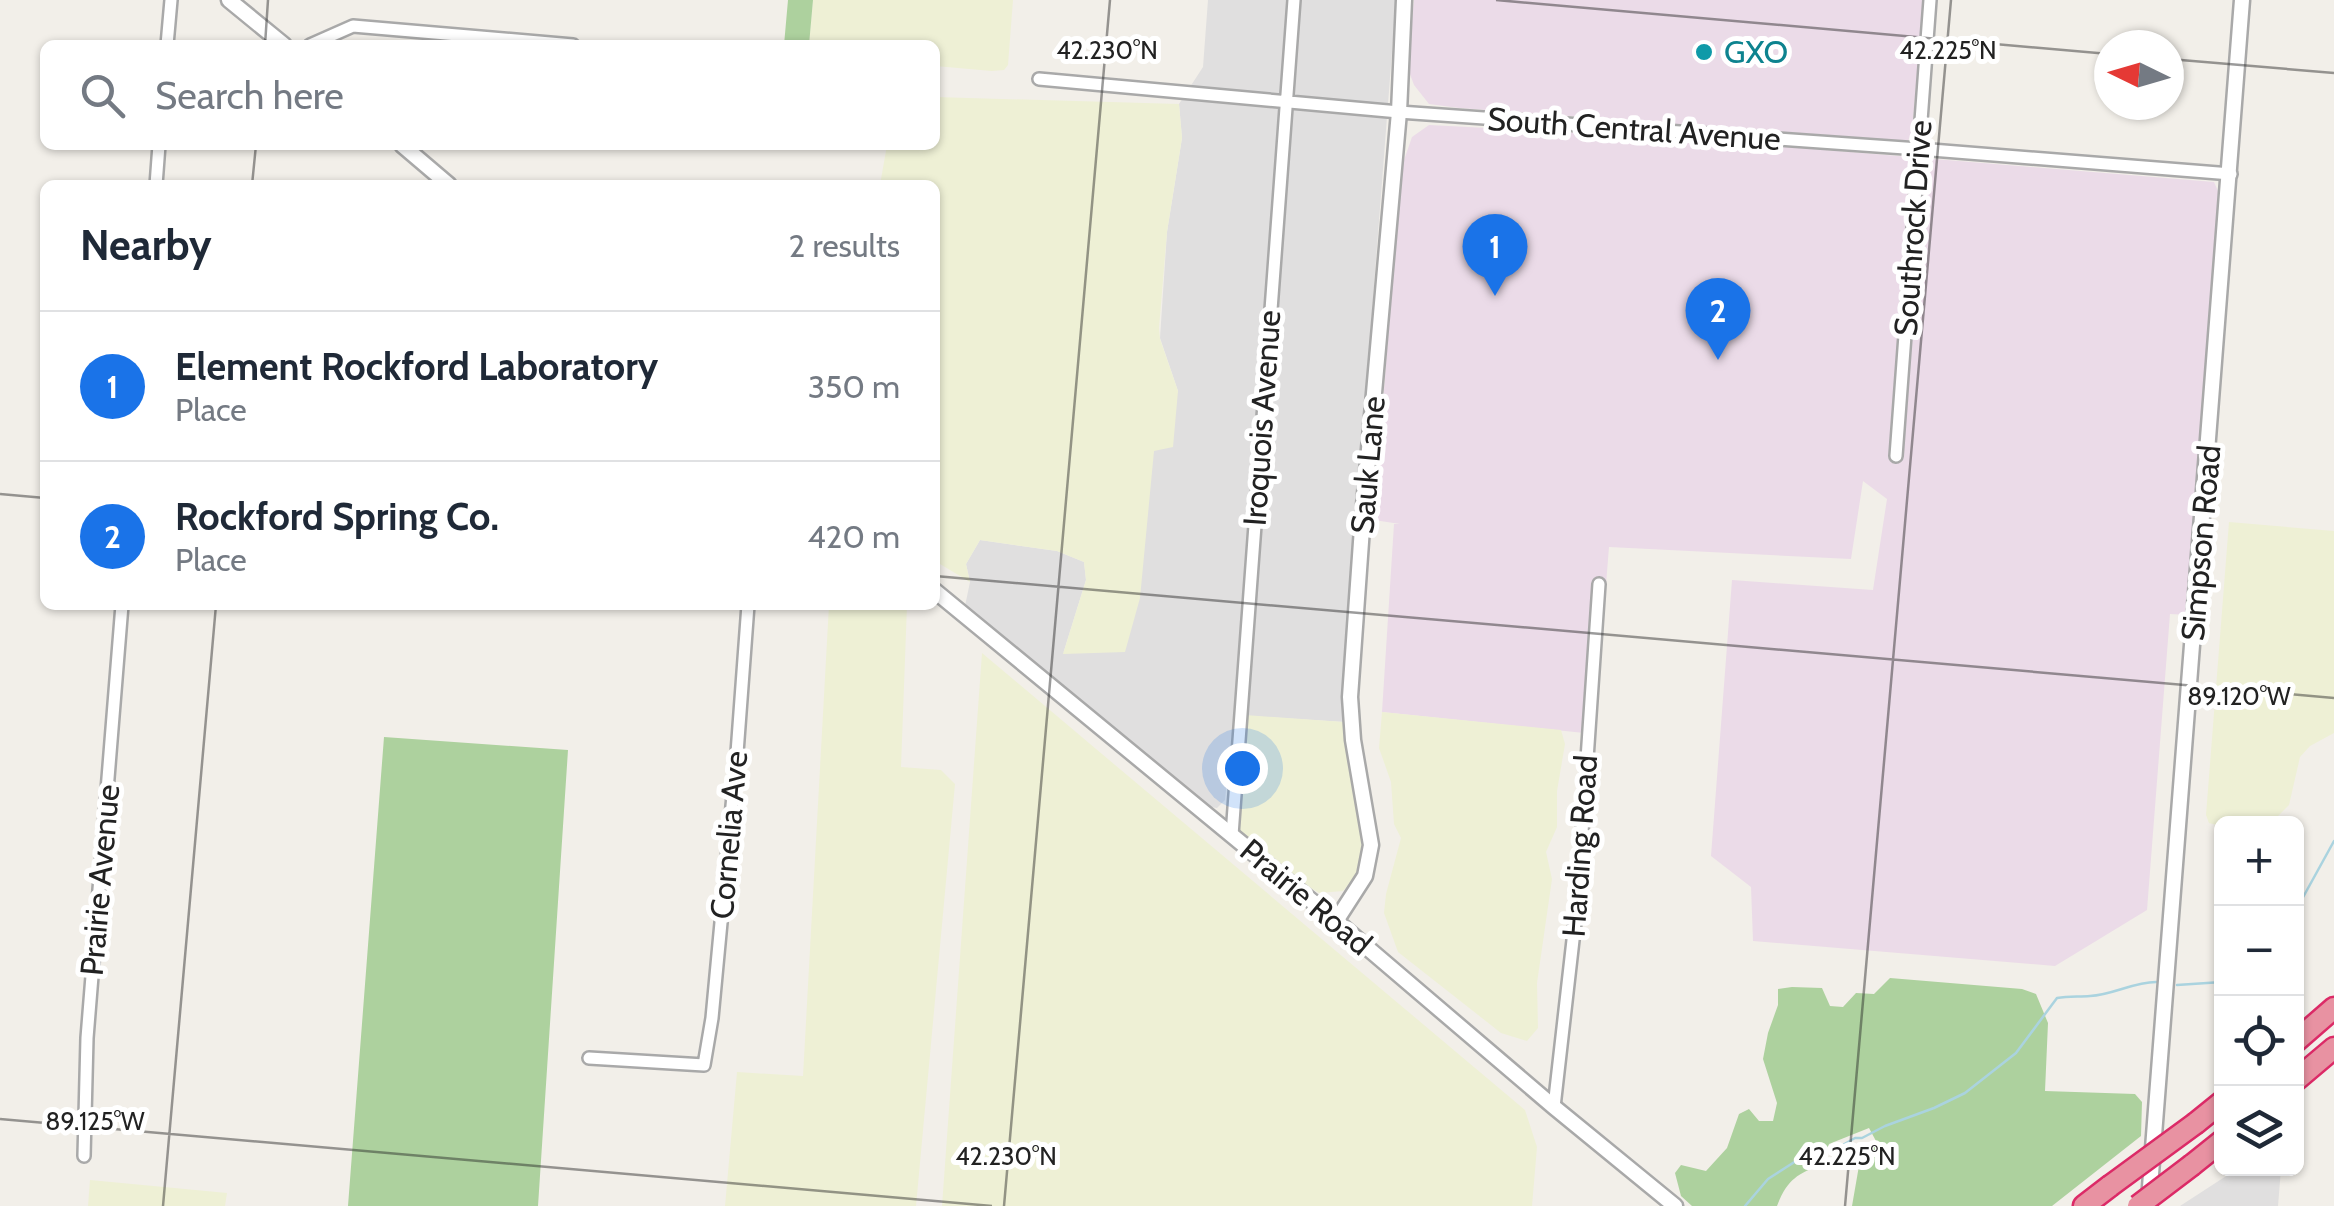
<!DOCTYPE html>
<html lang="en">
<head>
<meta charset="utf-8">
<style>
	:root { --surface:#fff; --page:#f2f2f3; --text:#1f2937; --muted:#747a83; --line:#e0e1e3; --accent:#1a73e8 }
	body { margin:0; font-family:Cabin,sans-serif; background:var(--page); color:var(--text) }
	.controls { position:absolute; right:30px; bottom:30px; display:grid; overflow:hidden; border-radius:15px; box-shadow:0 2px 8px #0004 }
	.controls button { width:90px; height:90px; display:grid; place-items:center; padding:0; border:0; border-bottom:2px solid var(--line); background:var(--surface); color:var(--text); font:50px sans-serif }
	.compass { position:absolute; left:2094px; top:30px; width:90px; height:90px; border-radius:50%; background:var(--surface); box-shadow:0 2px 8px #0004; rotate:275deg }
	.you { position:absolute; left:1242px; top:768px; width:35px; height:35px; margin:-25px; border:8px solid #fff; border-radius:50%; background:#1a73e8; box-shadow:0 0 0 15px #1a73e833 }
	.badge { display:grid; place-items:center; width:65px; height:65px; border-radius:50%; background:var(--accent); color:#fff; font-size:32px; font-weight:700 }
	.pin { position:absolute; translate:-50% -82px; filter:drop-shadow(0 2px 5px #0008) }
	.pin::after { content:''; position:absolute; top:52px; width:35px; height:30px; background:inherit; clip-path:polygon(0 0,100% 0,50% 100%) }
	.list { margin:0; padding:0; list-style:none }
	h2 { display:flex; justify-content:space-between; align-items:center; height:130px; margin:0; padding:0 40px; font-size:42px }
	h2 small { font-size:32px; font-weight:400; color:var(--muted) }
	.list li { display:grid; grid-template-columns:65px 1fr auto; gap:30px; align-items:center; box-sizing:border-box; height:150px; padding:0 40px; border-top:2px solid var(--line) }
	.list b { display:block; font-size:38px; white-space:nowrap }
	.list p { margin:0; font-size:32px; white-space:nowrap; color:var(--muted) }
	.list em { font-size:32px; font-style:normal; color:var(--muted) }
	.icon { flex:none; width:55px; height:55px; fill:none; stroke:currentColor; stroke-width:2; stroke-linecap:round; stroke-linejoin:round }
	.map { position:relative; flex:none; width:2334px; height:1206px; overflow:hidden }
	.search { position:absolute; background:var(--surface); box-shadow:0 2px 8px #0004; left:40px; top:40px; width:900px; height:110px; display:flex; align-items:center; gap:25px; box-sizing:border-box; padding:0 35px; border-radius:15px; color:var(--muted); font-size:38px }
	.panel { position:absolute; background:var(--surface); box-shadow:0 2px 8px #0004; left:40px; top:180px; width:900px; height:430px; border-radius:15px }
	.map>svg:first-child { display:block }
</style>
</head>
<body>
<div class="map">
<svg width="2334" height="1206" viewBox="0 0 2334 1206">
	<rect width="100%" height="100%" fill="#f2efe9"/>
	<!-- residential -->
	<path fill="#e0dfdf" d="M1208,0H1396L1342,702L1344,722L1234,715L1225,800L1217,808L1211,807L965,606L970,582L966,564L980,540L1057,551L1084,562L1086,580L1063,654L1154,451L1178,391L1160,338L1167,232L1182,138L1179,104L1203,67Z
		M2237,1169H2281L2278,1206H2180Z"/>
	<!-- industrial -->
	<path fill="#ebdbe8" d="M1414,0H1923L1912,132L1908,141L1459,108L1429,104L1414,85L1407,66Z
		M1429,125L1680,138L2214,182L2221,198L2188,615L2170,614L2147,910L2055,966L1753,941L1751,887L1711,856L1732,580L1873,590L1887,499L1863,481L1851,559L1609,547L1594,734L1382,712L1394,524H1400L1374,520L1401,169L1412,137Z"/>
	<!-- farmland -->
	<path fill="#eef0d5" d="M813,0H1013L1008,65L1004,70L992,71L935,66V45H809Z
		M935,97L1179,104L1182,138L1167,232L1159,328L1160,339L1178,391L1173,447L1154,451L1140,598L1125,652L1063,654L1086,580L1084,562L1057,551L980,540L966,564L970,582L935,561L939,517L935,493V185H880L887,145H935Z
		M2229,522L2334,531V733L2310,746L2300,757L2289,805L2278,816L2266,823L2217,825L2209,823L2206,815Z
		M829,605H907L901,767L941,770L955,784L916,1206H725L737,1072L803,1076Z
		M982,653L1525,1110L1537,1147L1532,1206H942Z
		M1382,712L1561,730L1565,744L1557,791V827L1546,852L1552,879L1537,983L1538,1028L1527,1041L1501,1033L1398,952L1384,913L1386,894L1401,838L1394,824L1391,782L1379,748Z
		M1245,715L1344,722L1350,770L1363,828L1362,852L1357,874L1343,891L1319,893L1278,867L1238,831Z
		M90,1180L227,1193L225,1206H88Z"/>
	<!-- forest -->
	<path fill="#add19e" d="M788,0H813L809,45H784Z
		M384,737L568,750L538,1206H348Z
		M1890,978L2022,989L2036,994L2048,1023L2045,1091L2135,1094L2142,1102L2141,1136L2052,1206H1852L1860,1160L1876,1141L1869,1128L1829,1144L1822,1164C1797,1174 1787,1180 1777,1206H1692L1681,1196L1675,1173L1681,1165L1706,1171L1727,1148L1739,1114L1749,1109L1759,1121H1773L1777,1103L1763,1059L1768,1033L1778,1005V989L1792,987L1822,988L1830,1006L1843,1007L1856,993L1874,994Z"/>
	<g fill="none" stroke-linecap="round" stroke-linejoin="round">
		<!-- stream -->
		<path stroke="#aad3df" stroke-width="2.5" d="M2296,910L2334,841
			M2177,985L2222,982
			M1745,1206L1768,1179L1796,1161L1834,1150L1855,1138H1862L1885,1126L1934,1108L1965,1093L2016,1053L2057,998C2069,996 2079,997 2090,996C2113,995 2133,982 2156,982"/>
		<defs>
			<path id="minor" d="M167,45L171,0
				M310,45L353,26L573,45
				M1039,79L1399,112L1919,149L2231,174
				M156,185L159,145
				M1896,456L1930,0
				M1232,835L1294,0
				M589,1058L704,1065L712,1018L737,753L748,605
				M1554,1107L1577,905L1599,584
				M84,1156L87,1038L122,605"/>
			<path id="tertiary" d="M229,0L284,45
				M402,145L449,185
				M935,591L1336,921L1554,1107L1675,1206
				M1336,921L1365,876L1371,845L1353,740L1350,697L1362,528L1399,112L1404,0
				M2149,1200L2242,0"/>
			<path id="motorway" d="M2296,1041L2334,1008
				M2296,1080L2334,1048
				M2196,1123L2222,1102
				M2192,1165L2222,1141
				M2084,1206L2110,1186"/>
		</defs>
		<!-- minor casing -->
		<use href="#minor" stroke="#a9a9a9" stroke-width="16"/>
		<!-- tertiary casing -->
		<use href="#tertiary" stroke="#a9a9a9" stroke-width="19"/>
		<!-- motorway casing -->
		<use href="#motorway" stroke="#dc2a67" stroke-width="25"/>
		<!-- minor -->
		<use href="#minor" stroke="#fff" stroke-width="11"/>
		<!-- tertiary -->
		<use href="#tertiary" stroke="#fff" stroke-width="14"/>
		<!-- motorway -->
		<use href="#motorway" stroke="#e892a2" stroke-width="20"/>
		<defs>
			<path id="motorway-bridge" d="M2110,1186L2196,1123
				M2138,1206L2192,1165"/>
		</defs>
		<!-- motorway-bridge casing -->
		<use href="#motorway-bridge" stroke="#dc2a67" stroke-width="25" stroke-linecap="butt"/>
		<!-- motorway-bridge -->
		<use href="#motorway-bridge" stroke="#e892a2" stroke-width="20"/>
	</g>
	<!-- ticks -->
	<path fill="none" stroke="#222" stroke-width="2.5" stroke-opacity="0.45" d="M1496,0L2109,54M265,45L268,0M2169,59L2334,73M252,185L256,145M0,494L45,498M935,576L2334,698M0,1119L992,1206M163,1206L216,605M1004,1206L1110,0M1845,1206L1951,0"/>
	<!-- markers -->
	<circle fill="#0f9aa8" stroke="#fff" stroke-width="4" cx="1704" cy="52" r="10"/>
	<g text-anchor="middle" stroke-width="10" stroke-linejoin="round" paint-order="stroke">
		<!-- culture labels -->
		<g font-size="32" fill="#0d838f" stroke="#fff" text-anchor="start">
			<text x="1724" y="63">GXO</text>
		</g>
		<!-- street labels -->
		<g font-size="32" fill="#222" stroke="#fff">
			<text transform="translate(1634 129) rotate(4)" y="11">South Central Avenue</text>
			<text transform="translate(1913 228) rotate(-86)" y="11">Southrock Drive</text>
			<text transform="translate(1262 418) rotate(-86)" y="11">Iroquois Avenue</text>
			<text transform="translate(1368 465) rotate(-85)" y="11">Sauk Lane</text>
			<text transform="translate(2201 543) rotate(-85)" y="11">Simpson Road</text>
			<text transform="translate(729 835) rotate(-85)" y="11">Cornelia Ave</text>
			<text transform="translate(1580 846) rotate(-86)" y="11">Harding Road</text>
			<text transform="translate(100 880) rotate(-85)" y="11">Prairie Avenue</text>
			<text transform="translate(1306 897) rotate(40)" y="11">Prairie Road</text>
		</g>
	</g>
	<g font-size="25" text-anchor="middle" fill="#222" stroke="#fff" stroke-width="10" stroke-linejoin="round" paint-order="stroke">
		<text x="1107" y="59">42.230°N</text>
		<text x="1948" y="59">42.225°N</text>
		<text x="2239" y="705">89.120°W</text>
		<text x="95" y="1130">89.125°W</text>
		<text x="1006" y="1165">42.230°N</text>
		<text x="1847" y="1165">42.225°N</text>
	</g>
</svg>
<div class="controls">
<button>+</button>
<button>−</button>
<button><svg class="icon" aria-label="locate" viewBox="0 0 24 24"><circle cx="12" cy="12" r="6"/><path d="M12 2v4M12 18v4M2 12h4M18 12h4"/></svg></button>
<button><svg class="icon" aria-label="layers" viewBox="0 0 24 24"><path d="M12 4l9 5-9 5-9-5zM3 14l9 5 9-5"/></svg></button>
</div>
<svg class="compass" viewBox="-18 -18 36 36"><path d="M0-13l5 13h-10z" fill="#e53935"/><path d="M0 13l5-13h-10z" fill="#747a83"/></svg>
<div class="you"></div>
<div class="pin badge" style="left:1495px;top:296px">1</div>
<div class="pin badge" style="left:1718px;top:360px">2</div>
<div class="search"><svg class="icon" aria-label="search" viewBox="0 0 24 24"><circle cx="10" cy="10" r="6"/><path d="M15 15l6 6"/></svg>Search here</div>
<section class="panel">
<h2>Nearby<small>2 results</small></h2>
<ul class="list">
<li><span class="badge">1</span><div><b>Element Rockford Laboratory</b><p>Place</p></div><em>350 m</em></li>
<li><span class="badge">2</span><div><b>Rockford Spring Co.</b><p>Place</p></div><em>420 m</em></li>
</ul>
</section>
</div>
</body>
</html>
